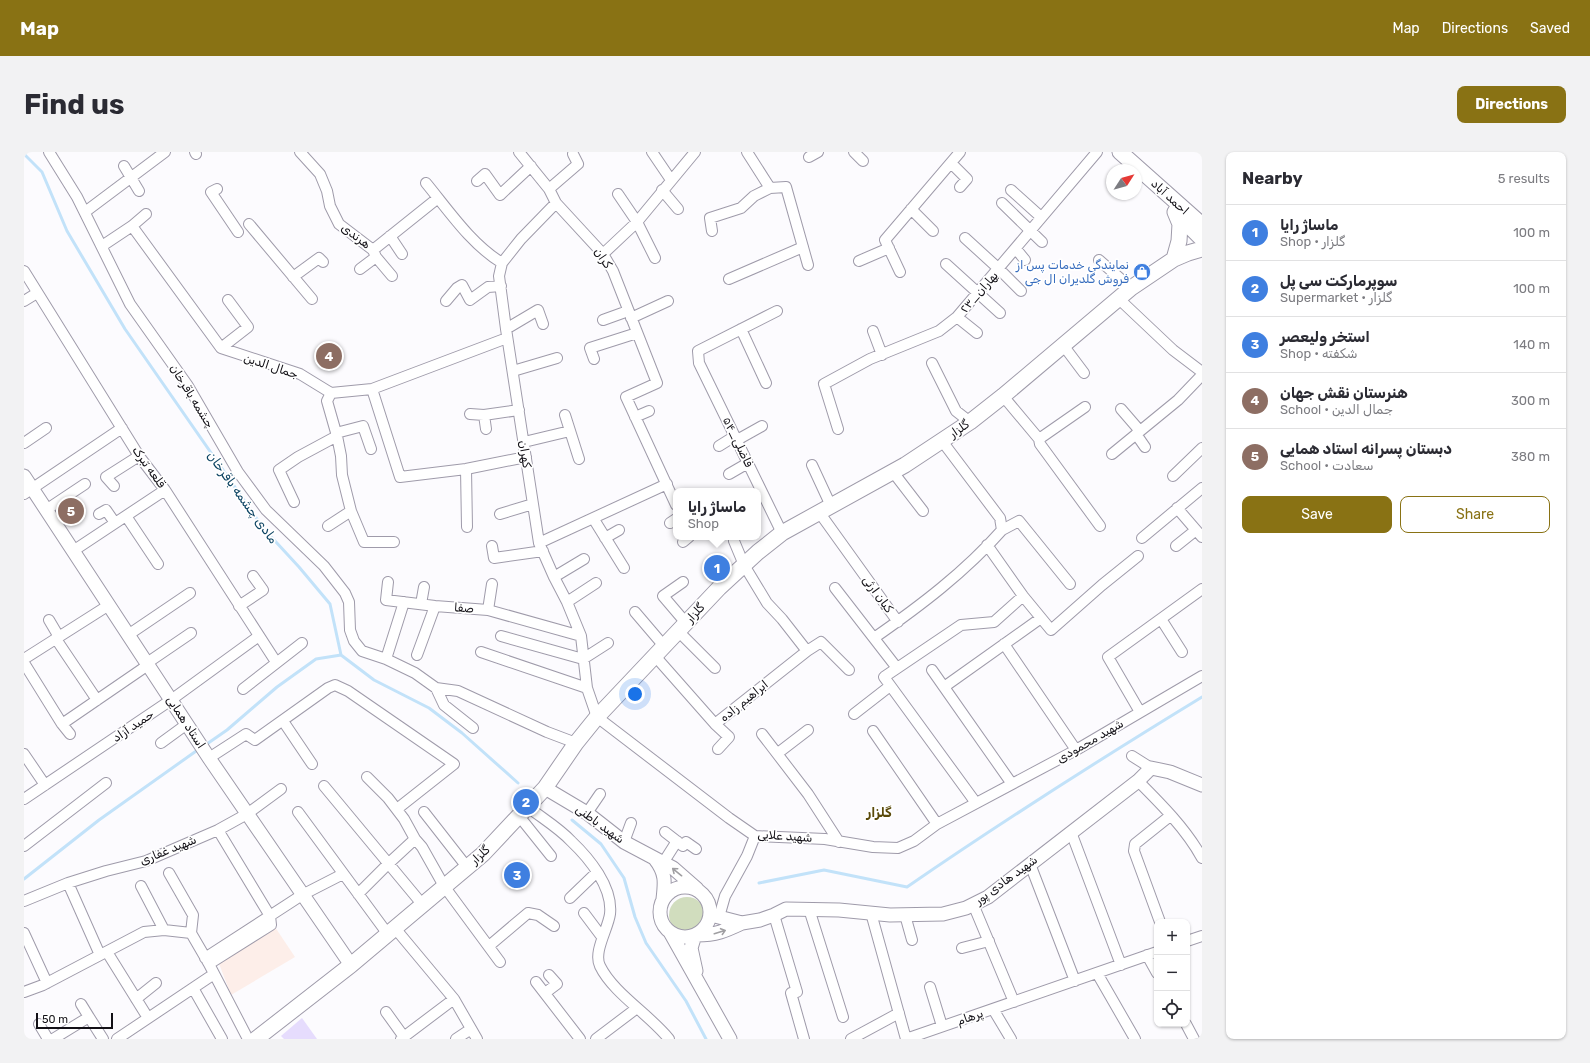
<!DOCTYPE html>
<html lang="en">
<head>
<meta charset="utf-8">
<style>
	:root { --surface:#fff; --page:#f2f2f3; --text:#2b2b33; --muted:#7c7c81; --line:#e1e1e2; --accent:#897214 }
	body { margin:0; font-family:Rubik,"Noto Sans Arabic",sans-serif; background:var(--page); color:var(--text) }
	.controls { position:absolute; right:12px; bottom:12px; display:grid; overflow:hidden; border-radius:8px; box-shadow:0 1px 3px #0004 }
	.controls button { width:36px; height:36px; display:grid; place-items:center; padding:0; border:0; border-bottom:1px solid var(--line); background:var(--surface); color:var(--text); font:20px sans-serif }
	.compass { position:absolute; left:1082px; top:12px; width:36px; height:36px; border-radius:50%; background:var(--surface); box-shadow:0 1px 3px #0004; rotate:54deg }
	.scale { position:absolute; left:12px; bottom:10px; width:77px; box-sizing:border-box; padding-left:4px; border:2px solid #121016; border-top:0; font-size:11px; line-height:14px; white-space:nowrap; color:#121016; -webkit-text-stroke:3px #fff; paint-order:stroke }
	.you { position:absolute; left:611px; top:542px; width:14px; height:14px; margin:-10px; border:3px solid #fff; border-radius:50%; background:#1a73e8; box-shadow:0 0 0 6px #1a73e833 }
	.badge { display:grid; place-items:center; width:26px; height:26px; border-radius:50%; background:var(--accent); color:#fff; font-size:13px; font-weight:700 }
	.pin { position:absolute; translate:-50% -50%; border:2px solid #fff; box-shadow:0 1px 4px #0006 }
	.popup { position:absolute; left:649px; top:336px; width:88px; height:52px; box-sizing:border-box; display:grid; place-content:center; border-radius:8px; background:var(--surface); filter:drop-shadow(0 1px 3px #0005); font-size:13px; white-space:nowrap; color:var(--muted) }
	.popup b { font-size:15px; color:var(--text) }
	.popup::after { content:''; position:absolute; left:50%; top:100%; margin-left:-8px; border:8px solid transparent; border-top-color:var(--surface) }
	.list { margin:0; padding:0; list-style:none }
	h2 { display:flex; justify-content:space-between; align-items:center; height:52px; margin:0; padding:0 16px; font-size:17px }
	h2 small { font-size:13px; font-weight:400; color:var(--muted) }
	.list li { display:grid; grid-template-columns:26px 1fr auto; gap:12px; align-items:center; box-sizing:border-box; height:56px; padding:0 16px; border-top:1px solid var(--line) }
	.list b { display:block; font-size:15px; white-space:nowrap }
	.list p { margin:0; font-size:13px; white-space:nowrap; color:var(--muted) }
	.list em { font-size:13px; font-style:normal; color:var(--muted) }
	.actions { display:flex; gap:8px; padding:12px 16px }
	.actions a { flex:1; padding:9px 0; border:1px solid var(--accent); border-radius:8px; text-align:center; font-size:14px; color:var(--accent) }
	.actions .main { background:var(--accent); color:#fff }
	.icon { flex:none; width:22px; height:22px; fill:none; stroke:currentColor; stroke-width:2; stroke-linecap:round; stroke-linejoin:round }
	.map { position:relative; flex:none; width:1178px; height:887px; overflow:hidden; border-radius:8px }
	header { display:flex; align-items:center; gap:24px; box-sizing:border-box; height:56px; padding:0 20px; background:var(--accent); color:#fff }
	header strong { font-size:19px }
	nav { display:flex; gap:22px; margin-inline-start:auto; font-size:14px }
	.intro { display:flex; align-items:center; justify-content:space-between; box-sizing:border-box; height:96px; padding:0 24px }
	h1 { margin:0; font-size:28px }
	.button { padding:10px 18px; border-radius:8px; background:var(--accent); color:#fff; font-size:14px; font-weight:700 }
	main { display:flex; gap:24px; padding:0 24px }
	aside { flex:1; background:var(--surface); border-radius:8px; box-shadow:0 1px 3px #0004 }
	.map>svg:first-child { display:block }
</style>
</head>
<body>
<header>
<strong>Map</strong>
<nav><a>Map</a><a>Directions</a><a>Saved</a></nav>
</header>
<div class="intro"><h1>Find us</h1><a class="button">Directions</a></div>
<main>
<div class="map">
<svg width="1178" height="887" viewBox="0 0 1178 887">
	<rect width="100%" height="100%" fill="#fcfbfe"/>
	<!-- education -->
	<path fill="#fdeee9" d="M251,775L271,805L207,843L194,809Z"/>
	<!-- green -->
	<path fill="#d1ddbe" d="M645 763a18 18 0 1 1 36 0a18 18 0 1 1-36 0Z"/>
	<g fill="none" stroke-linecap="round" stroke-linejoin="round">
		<!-- stream -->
		<path stroke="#c2e2f9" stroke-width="3" d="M0,2L18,20L43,79L101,177L240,377L275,415L306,452L317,503L350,528L405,556L438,581L494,631
			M180,594L203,578L253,535L292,507L317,503
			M548,668L577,692L600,726L611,765L622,791L662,849L682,887
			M0,727L75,668L175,597
			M735,731L800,718L883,735C979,669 1078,606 1178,545"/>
	</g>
	<!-- building -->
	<path fill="#e6dcfd" d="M278,866L293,887H260L257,884Z"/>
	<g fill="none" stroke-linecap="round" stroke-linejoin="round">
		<defs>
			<path id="minor" d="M25,0L53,45L106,152L164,234L214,320L242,358L300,414L321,441L325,450L326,478L330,489L338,499L362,507L391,521L412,536L420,553L449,576
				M171,0L172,2
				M276,0L296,22L303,39L306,54L315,72L349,98
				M495,0L525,37L532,51L579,102L589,119L633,231L602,245L652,353
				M628,0L647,28
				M723,0L746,36L762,35L784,113
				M830,0L839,9
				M785,5L794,0
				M927,11L943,27L936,35
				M100,14L115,39
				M453,29L461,22L476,43L507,14
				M402,31C425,59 447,92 478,111
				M193,37L187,40L214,80
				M525,37L554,12L549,2
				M638,38L654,57
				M987,38L1017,65
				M594,42L613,70L631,106
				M532,51L497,87L478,111L475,124L482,177L515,391L530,425L543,450L557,484L563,536L573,565L705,666L731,684L801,687L849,695L874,696L890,689L913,672L1052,598L1178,524
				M978,51L1018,90
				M887,57L909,79
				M61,60L141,0
				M225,72L288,147
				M108,74L197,196L276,222L307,241L348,237L483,186
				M688,79L686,66L717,56L730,44L746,36
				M366,84L378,102
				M941,86L975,117L997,139
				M78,94L108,74L122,62
				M992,97L1001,108
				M349,98L414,46
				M349,98L352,105L368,124
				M579,102L613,70L671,0
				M1075,108L1107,136
				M835,109L865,96
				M922,112L976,161
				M336,117L352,105
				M0,119L115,304L141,338L252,510
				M876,120L861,88L936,0
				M269,125L295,106L299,110
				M705,127L779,95
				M1095,147L1149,198L1178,220
				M0,149L13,141
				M422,149L433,136L438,133L446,148L464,135L477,134
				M753,159L674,199L675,211L758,381
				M933,165L953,181
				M607,166L644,149
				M579,168L604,159
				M482,177L514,158L519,172
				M717,177L742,231
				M849,179L858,203
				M1039,193L1060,221
				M197,196L224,175L204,148
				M570,207L566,196L613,181
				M908,211L932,259L946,270
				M489,219L533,206
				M348,237L376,325L442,317L502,305
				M307,241L303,249L313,284L317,304L318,323L327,359L340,390H370
				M979,244L1015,287L1016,292L1076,374
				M1097,257L1116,279
				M446,262L460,263L495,258
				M460,263L462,277
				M541,263L555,307
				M611,265L625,259
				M814,277L800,232L846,207L915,179L933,165L1073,0
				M312,281L339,274L347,297
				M1112,282L1121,295
				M1015,287L1061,255
				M713,288L738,274
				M500,290L546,279
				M0,291L22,276
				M695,294L711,284
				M1088,302L1154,248L1178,223
				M788,313L807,354
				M442,317L443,375
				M869,320L899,359
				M705,322L724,311
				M1149,324L1178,296
				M90,334L82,325L115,304
				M0,342L98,276
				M270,350L255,318L274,305L313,284
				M1153,356L1178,385
				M22,358L61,332
				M795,360L874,470
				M75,362L82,358L91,371
				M476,362L509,352
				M102,364L134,412
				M569,366L600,416
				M646,371L652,367
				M304,374L327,359
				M978,378L995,369L1046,432
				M581,386L595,378
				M1118,386L1178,336
				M659,390L665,385
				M515,391L643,332
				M963,393L999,444L1027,478L1078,433L1114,404
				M468,394L470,406L519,399
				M1152,394L1172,378
				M49,399L141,338
				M530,425L560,407
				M364,430L362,448L411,454L464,458L557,484
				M659,430L639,444L662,471
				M811,436L873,516
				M543,450L572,431
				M397,452L400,435
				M215,454L239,438L229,424
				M464,458L468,432
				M611,460L640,494
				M1137,467L1158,500
				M25,468L35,485
				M654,479L691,516
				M104,483L166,441
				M477,484L559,507L584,491
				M850,486C896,454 941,420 978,378L976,366L918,289
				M32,487L73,548
				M980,492L1052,598
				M783,499L797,490L825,518
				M457,500L563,536
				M393,503L411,454
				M631,504L691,572L783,499L758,467L743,451L720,413L710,389
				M0,507L85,453
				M362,507L380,450
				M0,511L38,572L46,582
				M123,511L167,481
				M908,518L988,632
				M920,535L1017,466
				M412,536L434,539L523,580L552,591
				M219,537L278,491
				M1116,560L1084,505L1178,437
				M830,562L866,534
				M259,569L288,612
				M38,572L124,513
				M691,572L705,585L694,597
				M849,579L913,672
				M738,582L784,642L815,690
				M137,591L163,572
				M754,601L784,578
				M0,602L21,633
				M1108,604L1127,616
				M185,606L222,582L231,588L304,536L311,533L324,539L430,612L373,657
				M343,625L364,646L380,667L391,687L398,695L420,734L476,810
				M1114,629C1137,652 1162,677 1178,706
				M300,634L398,752
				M0,647L147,548L235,484
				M952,651L860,525L937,473L970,470L999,444
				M504,655C518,666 535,676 547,689C565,706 589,735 586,762C584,777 569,800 576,814C589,841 626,863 645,887
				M274,660L363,781
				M400,660L443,715
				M563,661L576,642
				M495,664L527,704
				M641,680L659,694L662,690L672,697
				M1047,680L1097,813
				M600,690L607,671
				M0,694L82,631
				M639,711L653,689
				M1006,712L1051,829
				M145,721L169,763L167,781
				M44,731L76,803
				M117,734L140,778
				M334,742L364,712L391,687
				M546,746L573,720
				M0,749L44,731L82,719L122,709L194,678L223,662L257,637
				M949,752L990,850
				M785,757L819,865
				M560,761L578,785
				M847,761L882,887
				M750,763L773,840L767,841L780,887
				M881,763L888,788
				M695,765L701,744L723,704L731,684
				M1136,770L1110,699L1111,692L1146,664
				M370,775L430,847L453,887
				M0,781L23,831
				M167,781L185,812L224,887
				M1163,789L1178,784
				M465,794L504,761L514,763L530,774
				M938,796L965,789
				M83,800L124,866
				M1123,803L1133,821
				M181,806L278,743L319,722
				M185,812L247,773L246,764L194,678
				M1073,821L1111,887
				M512,830L556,887
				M906,835L918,874
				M169,836L198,887
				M0,840L19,833L120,780L140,778L167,781
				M521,841L533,832L525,823
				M112,847L132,831
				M57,852L65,865
				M969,857L987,887
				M362,860L380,885
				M15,872L24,887
				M1162,872L1170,887
				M29,887L65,865L79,887
				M93,887L190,822
				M377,887L430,847
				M432,887L447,877
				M572,887L613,856
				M827,887L875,861
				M882,887L1133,800"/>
			<path id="tertiary" d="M0,324L185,606L327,813
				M521,636L563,661L600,690L649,716L673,737
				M631,707C642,721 641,730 639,747
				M636 760a25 25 0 1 1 50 0a25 25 0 1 1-50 0Z
				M687,763L718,771L736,768L750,763L762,757L815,758L866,763L919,762L942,756L964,745L1114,629L1127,616L1146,620L1178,633
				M646,780L706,887
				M671,783L667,796L672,819
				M673,783C692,783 701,779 718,771"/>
			<path id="secondary" d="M1096,0L1178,73
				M1159,68L1178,87
				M1150,107L1155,89L1156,72L1151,60
				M232,887L327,813L459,702L521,636L552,591L573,565L695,436L734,400L758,381L881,313L946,270L979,244L1107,136L1150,107L1164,101L1178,97"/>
		</defs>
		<!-- minor casing -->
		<use href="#minor" stroke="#9f9baa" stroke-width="12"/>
		<!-- tertiary casing -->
		<use href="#tertiary" stroke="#9f9baa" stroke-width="15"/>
		<!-- secondary casing -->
		<use href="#secondary" stroke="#9f9baa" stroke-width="17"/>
		<!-- minor -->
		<use href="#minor" stroke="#fff" stroke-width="10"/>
		<!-- tertiary -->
		<use href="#tertiary" stroke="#fff" stroke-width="13"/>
		<!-- secondary -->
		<use href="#secondary" stroke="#fff" stroke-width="15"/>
	</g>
	<!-- one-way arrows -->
	<defs><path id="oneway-shaft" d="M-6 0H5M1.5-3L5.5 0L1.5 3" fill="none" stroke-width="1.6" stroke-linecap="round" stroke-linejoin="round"/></defs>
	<g stroke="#a09fa2">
		<use href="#oneway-shaft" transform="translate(653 720) rotate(-141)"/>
		<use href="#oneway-shaft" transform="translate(696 780) rotate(-17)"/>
	</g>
	<!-- icons -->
	<defs>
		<symbol id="shop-disc" viewBox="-11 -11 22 22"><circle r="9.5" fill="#3f7fe0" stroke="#fff"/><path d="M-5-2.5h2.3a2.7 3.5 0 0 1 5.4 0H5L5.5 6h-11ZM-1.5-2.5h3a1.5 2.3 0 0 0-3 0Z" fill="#fff"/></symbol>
	</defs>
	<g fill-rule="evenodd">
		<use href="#shop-disc" x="1108" y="110" width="20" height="20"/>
	</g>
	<g text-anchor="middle" stroke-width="3.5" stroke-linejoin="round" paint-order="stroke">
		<!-- street labels -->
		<g font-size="12" fill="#121016" stroke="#fff">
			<text transform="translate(1146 45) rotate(42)" y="4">احمد آباد</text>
			<text transform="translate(332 84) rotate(37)" y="4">هرندی</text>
			<text transform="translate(579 106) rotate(56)" y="4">کران</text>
			<text transform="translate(955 140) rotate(-49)" y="4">۲۳_بهاران</text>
			<text transform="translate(247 214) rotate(18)" y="4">جمال الدین</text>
			<text transform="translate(168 244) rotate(58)" y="4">چشمه باقرخان</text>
			<text transform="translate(935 277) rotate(-34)" y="4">گلزار</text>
			<text transform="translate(714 290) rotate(64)" y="4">۵۴_فاضلی</text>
			<text transform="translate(501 302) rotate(81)" y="4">کهران</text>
			<text transform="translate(125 315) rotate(54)" y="4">قلعه تبرک</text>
			<text transform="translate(854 442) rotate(54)" y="4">کیان ارثی</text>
			<text transform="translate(440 456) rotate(4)" y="4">صفا</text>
			<text transform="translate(671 461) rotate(-47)" y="4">گلزار</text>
			<text transform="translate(720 549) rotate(-39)" y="4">ابراهیم زاده</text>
			<text transform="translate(162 570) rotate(57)" y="4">استاد همایی</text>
			<text transform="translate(109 574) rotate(-34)" y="4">حمید آزاد</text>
			<text transform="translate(1066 589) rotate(-30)" y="4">شهید محمودی</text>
			<text transform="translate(576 672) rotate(36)" y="4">شهید باطنی</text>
			<text transform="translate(761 684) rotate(4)" y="4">شهید علایی</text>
			<text transform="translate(144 698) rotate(-22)" y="4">شهید غفاری</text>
			<text transform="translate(456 703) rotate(-42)" y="4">گلزار</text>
			<text transform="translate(982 728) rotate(-36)" y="4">شهید هادی پور</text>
			<text transform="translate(946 865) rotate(-19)" y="4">پرهام</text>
		</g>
		<!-- shop labels -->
		<g font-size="12" fill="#366cbe" stroke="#fff" text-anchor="end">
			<text x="1105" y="117">نمایندگی خدمات پس از<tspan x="1105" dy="14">فروش گلدیران ال جی</tspan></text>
		</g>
		<!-- water labels -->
		<g font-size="13" font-style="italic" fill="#0d4463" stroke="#fff">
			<text transform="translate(219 345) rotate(54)" y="5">مادی چشمه باقرخان</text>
		</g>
		<!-- neighbourhood labels -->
		<g font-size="13" font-weight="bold" fill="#5a4a0a" stroke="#fff">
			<text x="855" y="665">گلزار</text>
		</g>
	</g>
</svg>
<div class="controls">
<button>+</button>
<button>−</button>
<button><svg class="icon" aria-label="locate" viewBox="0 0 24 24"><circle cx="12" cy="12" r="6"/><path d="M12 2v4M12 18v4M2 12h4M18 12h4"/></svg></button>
</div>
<svg class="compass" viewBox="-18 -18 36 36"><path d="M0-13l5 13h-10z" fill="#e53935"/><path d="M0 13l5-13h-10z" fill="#7c7c81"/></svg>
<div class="scale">50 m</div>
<div class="you"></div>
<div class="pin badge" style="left:693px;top:416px;background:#3f7fe0">1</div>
<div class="popup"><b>ماساژ رایا</b>Shop</div>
<div class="pin badge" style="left:502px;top:650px;background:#3f7fe0">2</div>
<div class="pin badge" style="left:493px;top:723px;background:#3f7fe0">3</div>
<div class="pin badge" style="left:305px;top:204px;background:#8d6e63">4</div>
<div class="pin badge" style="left:47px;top:359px;background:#8d6e63">5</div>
</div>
<aside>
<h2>Nearby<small>5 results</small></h2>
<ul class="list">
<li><span class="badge" style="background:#3f7fe0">1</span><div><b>ماساژ رایا</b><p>Shop · گلزار</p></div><em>100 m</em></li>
<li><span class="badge" style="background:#3f7fe0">2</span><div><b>سوپرمارکت سی پل</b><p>Supermarket · گلزار</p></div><em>100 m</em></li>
<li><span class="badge" style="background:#3f7fe0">3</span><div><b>استخر ولیعصر</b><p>Shop · شکفته</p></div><em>140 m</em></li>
<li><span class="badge" style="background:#8d6e63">4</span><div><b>هنرستان نقش جهان</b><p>School · جمال الدین</p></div><em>300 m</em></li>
<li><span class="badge" style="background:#8d6e63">5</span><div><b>دبستان پسرانه استاد همایی</b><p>School · سعادت</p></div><em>380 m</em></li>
</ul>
<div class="actions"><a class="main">Save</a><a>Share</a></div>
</aside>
</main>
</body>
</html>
